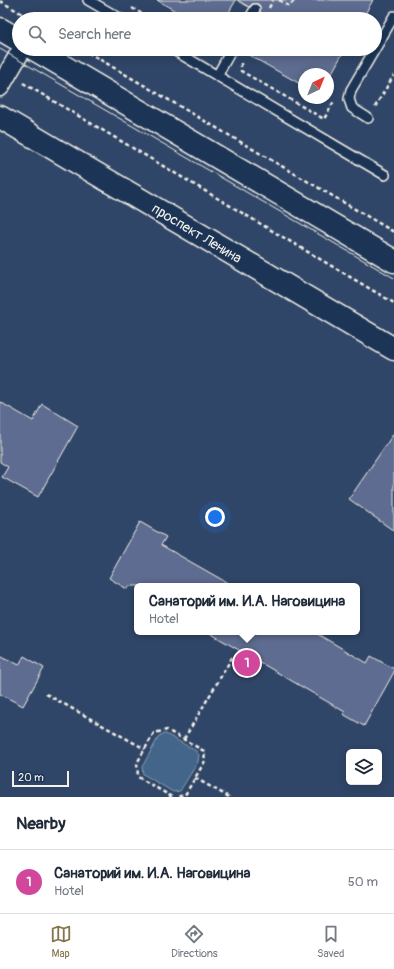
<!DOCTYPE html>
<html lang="en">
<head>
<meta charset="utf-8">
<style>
	:root { --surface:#fff; --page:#f2f2f3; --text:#1f2937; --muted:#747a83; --line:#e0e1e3; --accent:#84754c }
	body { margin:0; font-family:Pangolin,sans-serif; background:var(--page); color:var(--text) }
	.controls { position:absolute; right:12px; bottom:12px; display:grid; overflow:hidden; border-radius:6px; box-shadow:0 2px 10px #0003 }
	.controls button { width:36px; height:36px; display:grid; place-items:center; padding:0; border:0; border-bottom:1px solid var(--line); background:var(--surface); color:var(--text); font:20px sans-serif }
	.compass { position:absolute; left:298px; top:68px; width:36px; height:36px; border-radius:50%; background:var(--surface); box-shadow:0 2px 10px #0003; rotate:43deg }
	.scale { position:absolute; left:12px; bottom:10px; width:57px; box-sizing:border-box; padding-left:4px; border:2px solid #f4f1e8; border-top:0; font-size:11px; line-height:14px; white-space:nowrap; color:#f4f1e8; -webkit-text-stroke:3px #1d3557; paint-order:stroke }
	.you { position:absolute; left:215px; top:517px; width:14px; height:14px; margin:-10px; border:3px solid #fff; border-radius:50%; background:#1a73e8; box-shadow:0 0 0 6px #1a73e833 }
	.badge { display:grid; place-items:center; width:26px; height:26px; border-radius:50%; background:var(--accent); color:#fff; font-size:13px; font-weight:700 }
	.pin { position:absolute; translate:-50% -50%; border:2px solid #fff; box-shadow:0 1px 4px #0006 }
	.popup { position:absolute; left:134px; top:583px; width:226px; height:52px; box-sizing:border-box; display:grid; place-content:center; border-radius:6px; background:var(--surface); filter:drop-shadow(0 1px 3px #0005); font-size:13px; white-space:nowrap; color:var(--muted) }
	.popup b { font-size:15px; color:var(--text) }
	.popup::after { content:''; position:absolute; left:50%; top:100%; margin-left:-8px; border:8px solid transparent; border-top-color:var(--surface) }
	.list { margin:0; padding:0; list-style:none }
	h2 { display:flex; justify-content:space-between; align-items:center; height:52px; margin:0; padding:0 16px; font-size:17px }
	h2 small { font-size:13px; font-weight:400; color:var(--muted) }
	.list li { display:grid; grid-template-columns:26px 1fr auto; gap:12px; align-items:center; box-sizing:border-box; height:64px; padding:0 16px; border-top:1px solid var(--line) }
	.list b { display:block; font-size:15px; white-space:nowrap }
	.list p { margin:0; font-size:13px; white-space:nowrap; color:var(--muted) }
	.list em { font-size:13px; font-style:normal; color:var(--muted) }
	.icon { flex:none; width:22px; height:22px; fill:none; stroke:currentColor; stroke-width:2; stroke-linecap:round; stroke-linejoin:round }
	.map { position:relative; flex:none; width:394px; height:797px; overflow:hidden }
	.search { position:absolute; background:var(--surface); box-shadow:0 2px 10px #0003; left:12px; right:12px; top:12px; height:44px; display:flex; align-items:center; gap:10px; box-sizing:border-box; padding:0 14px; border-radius:22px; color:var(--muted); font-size:15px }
	.sheet { height:116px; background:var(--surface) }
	nav { display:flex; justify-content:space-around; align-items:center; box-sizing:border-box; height:56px; border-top:1px solid var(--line); background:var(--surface); font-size:11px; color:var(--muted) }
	nav a { display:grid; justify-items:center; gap:2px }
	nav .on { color:var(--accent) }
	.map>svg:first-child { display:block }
</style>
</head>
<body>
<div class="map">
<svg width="394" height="797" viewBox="0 0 394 797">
	<rect width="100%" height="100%" fill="#304668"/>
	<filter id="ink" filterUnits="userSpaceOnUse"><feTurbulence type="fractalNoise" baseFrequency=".025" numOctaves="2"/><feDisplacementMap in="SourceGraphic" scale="8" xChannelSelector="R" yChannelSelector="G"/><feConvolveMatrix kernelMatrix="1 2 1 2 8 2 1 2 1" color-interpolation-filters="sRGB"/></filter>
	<g filter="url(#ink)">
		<!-- water -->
		<path fill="#426589" stroke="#899daf" d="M163,734H166L196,751L199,755L198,762L180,791L173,792L143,774L142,767L159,736Z"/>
		<!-- building -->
		<path fill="#5d6c90" stroke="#f4f1e8" d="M157,0H236L225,19H189Z
			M237,0H373L362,19H272L260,12V6L258,4H252L249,7Z
			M238,49H345L328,80V74H304V86Z
			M0,402L33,421L42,404L78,426L38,497L2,477L8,467L0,462Z
			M394,433V531L349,499Z
			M140,522L166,537L161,545L233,586H129L127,589L109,578Z
			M208,632H314L367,663L371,656L394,669V672L364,726L343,714L345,712Z
			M0,655L19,665L24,656L44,668L23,706L0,694Z"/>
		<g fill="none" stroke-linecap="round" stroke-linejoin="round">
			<defs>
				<path id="lane" d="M88,0L121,19
					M249,19L255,9
					M172,49L385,175
					M375,49L394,16
					M217,76L232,49
					M368,118L352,108L349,99L351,90L375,49"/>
				<path id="street" d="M0,87L22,49"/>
				<path id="secondary" d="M0,29L19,40
					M34,49L394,261
					M0,117L394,349"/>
			</defs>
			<!-- lane casing -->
			<use href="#lane" stroke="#f4f1e8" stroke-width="12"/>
			<!-- street casing -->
			<use href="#street" stroke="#f4f1e8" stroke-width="21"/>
			<!-- secondary casing -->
			<use href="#secondary" stroke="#f4f1e8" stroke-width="25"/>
			<!-- path -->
			<path stroke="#f4f1e8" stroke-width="2.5" stroke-dasharray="4 3" stroke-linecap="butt" d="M279,0L287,5H290L295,0
				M0,1L31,19
				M132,8L151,19
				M269,8L273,0
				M82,49L394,232
				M241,63V71L324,119L334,101
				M23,83L394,303
				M375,107L394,75
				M46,694L145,749
				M184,739L233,656
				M195,778L229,797
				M172,797L138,777L137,763L154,733L167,730L204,751L205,761L185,795L176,797"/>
			<!-- lane -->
			<use href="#lane" stroke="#1d3557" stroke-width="9"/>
			<!-- street -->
			<use href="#street" stroke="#1d3557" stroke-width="18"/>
			<!-- secondary -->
			<use href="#secondary" stroke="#1d3557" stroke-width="22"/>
			<!-- tram -->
			<path stroke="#f4f1e8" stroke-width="1" d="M0,49L394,278"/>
		</g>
	</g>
	<g text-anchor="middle" stroke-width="4" stroke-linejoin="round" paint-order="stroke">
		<!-- street labels -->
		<g font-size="14" fill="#f4f1e8" stroke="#1d3557">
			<text transform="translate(197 233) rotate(31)" y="5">проспект Ленина</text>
		</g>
	</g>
</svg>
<div class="controls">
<button><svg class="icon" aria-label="layers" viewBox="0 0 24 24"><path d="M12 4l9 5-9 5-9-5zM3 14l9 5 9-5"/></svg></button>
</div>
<svg class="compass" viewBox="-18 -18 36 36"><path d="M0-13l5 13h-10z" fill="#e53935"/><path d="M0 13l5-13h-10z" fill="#747a83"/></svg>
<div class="scale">20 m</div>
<div class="you"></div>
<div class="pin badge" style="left:247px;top:663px;background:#d1479c">1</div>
<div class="popup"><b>Санаторий им. И.А. Наговицина</b>Hotel</div>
<div class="search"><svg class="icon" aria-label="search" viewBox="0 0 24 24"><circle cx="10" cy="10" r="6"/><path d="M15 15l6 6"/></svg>Search here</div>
</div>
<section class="sheet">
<h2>Nearby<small></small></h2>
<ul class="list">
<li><span class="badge" style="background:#d1479c">1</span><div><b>Санаторий им. И.А. Наговицина</b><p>Hotel</p></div><em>50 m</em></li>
</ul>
</section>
<nav>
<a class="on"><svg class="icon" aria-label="map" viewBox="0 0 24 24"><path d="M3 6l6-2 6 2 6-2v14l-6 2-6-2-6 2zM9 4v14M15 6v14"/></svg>Map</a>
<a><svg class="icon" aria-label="directions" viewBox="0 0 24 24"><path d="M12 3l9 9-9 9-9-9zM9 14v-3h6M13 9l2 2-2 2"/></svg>Directions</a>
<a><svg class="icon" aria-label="saved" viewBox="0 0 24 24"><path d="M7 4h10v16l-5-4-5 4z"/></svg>Saved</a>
</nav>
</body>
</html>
